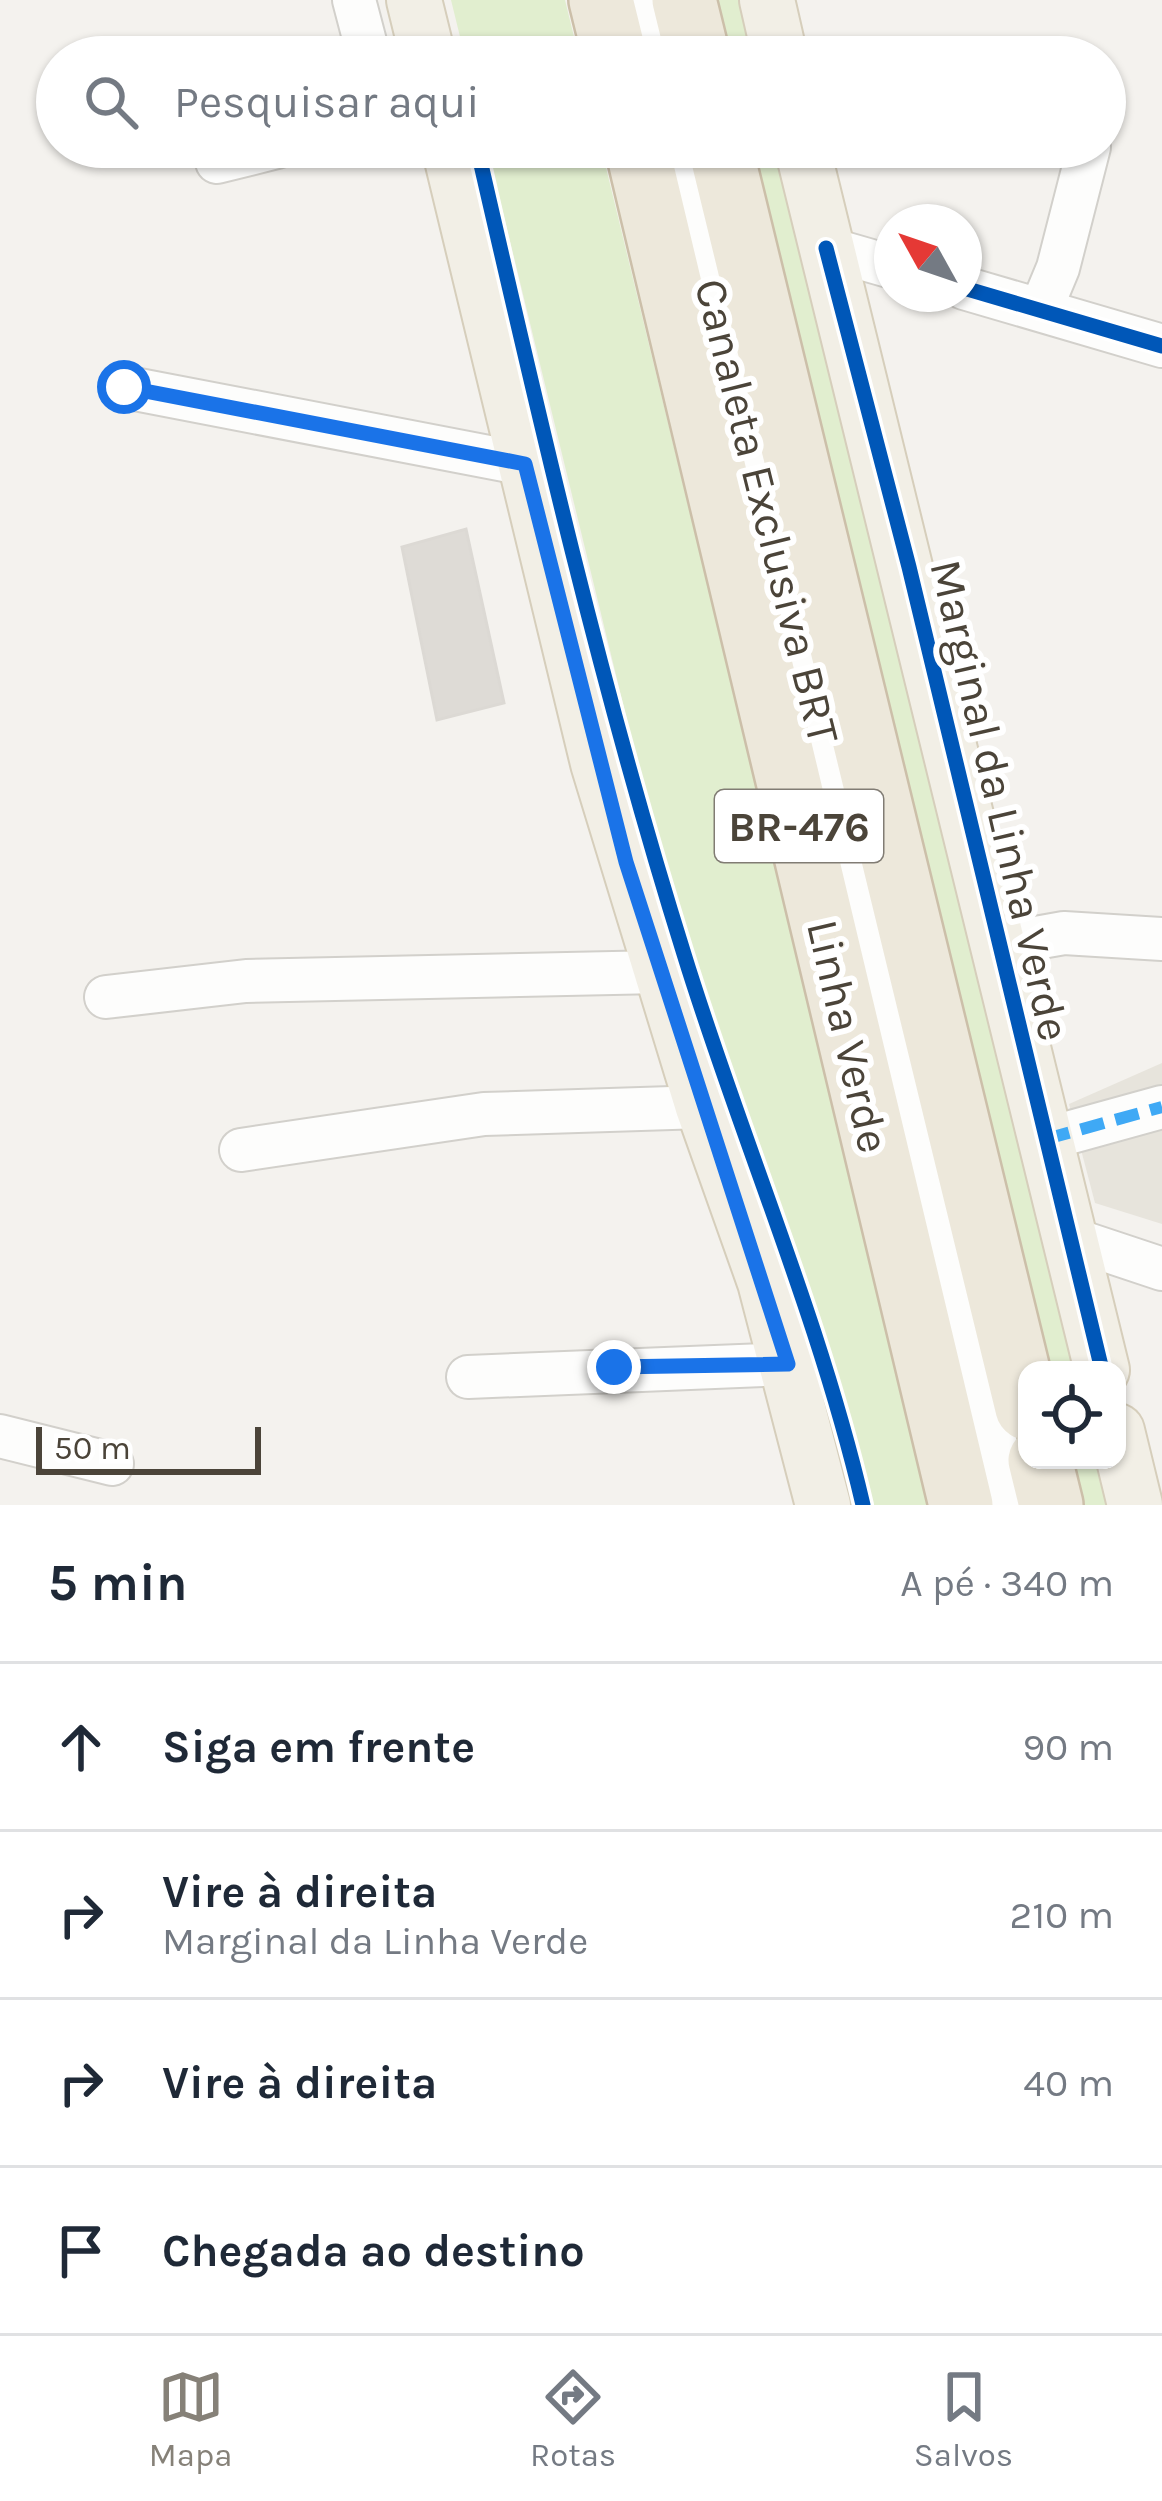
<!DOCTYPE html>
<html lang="pt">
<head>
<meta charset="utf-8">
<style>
	:root { --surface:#fff; --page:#f2f2f3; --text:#1f2937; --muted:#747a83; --line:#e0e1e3; --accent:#868178 }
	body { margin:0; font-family:Karla,sans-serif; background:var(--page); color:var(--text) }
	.controls { position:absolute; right:36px; bottom:36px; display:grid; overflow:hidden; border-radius:24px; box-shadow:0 3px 9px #0004 }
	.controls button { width:108px; height:108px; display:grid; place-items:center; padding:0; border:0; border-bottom:3px solid var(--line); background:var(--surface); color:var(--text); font:60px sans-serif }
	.compass { position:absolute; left:874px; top:204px; width:108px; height:108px; border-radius:50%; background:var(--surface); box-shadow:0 3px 9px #0004; rotate:310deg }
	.scale { position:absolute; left:36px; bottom:30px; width:225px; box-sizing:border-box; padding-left:12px; border:6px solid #4b4439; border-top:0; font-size:33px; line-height:42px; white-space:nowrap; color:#4b4439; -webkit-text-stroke:9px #fff; paint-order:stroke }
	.stop { position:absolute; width:36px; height:36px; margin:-27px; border:9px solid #1a73e8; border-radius:50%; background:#fff }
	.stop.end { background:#1a73e8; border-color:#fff; box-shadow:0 3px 12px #0008 }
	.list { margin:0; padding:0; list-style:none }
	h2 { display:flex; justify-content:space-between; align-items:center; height:156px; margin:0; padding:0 48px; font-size:51px }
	h2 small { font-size:39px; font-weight:400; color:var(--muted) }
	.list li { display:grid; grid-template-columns:78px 1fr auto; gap:36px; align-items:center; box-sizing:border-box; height:168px; padding:0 48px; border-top:3px solid var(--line) }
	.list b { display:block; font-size:45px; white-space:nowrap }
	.list p { margin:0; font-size:39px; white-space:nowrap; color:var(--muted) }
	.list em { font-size:39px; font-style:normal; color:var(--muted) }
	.icon { flex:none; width:66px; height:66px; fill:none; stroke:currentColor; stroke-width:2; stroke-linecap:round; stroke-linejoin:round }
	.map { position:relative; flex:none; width:1162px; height:1505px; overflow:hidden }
	.search { position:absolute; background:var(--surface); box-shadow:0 3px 9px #0004; left:36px; right:36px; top:36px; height:132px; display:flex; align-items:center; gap:30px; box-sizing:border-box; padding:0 42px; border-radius:66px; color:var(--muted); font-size:45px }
	.sheet { height:828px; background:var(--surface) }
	nav { display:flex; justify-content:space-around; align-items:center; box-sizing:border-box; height:168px; border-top:3px solid var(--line); background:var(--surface); font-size:33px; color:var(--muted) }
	nav a { display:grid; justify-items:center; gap:6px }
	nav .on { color:var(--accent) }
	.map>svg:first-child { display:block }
</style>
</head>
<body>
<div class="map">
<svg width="1162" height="1505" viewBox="0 0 1162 1505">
	<rect width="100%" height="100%" fill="#f4f2ee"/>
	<!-- residential -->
	<path fill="#e7e4dc" d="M1162,1063V1224L1095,1203L1069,1104Z"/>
	<!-- green -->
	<path fill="#e1eecf" d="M451,0H565L579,57H465Z
		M713,0H745L759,57H727Z
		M487,147H601L931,1505H866L841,1399L668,888Z
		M749,147H781L1080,1370H1049Z
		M1071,1460H1102L1113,1505H1082Z"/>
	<!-- building -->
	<path fill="#dedbd6" stroke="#dcd9d4" stroke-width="3" d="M466,529L504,703L437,720L402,547Z"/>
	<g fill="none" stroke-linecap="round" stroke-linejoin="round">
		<defs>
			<path id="minor" d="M354,0L369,57
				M643,0L657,57
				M679,147L1011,1505
				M217,162L277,147
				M826,248L892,267
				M964,288L1162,346
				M1041,309L1058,268L1089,147
				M124,387L525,464
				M996,945L1064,933L1162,939
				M106,997L246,981L660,972
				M1046,1139L1162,1107
				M241,1150L484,1114L703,1107
				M1069,1238L1162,1269
				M468,1377L788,1364
				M0,1436L112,1464"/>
			<path id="major" d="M414,0L428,57
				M767,0L780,57
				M449,147L598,763L703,1107L765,1282L823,1505
				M802,147L1102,1370
				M1117,1431L1135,1505"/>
			<path id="highway" d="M601,0L615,57
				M684,0L698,57
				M637,147L961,1505
				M720,147L1027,1408
				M1040,1460L1051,1505"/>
		</defs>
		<!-- minor casing -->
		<use href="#minor" stroke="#d2d0cb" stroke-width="46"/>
		<!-- major casing -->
		<use href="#major" stroke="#d6cebb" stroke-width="58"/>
		<!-- highway casing -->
		<use href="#highway" stroke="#ccbfa9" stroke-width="68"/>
		<!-- minor -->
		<use href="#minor" stroke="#fdfdfc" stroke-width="42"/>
		<!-- major -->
		<use href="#major" stroke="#f2efe6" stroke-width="54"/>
		<!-- highway -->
		<use href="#highway" stroke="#ede8db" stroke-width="63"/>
		<!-- quiet -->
		<path stroke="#3fa9f5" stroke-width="12" stroke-dasharray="24 12" stroke-linecap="butt" d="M1046,1139L1162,1107"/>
		<defs>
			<path id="cycleway" d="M477,147C539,418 601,689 684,954C741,1139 819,1316 863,1505
				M826,248L909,567L1102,1370
				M964,288L1162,346"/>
		</defs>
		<!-- cycleway casing -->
		<use href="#cycleway" stroke="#fff" stroke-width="22"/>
		<!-- cycleway -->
		<use href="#cycleway" stroke="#0057b8" stroke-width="15"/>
	</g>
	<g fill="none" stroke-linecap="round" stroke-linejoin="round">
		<!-- route -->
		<path stroke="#1a73e8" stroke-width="15" d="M124,387L525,464L626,862L788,1364L614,1367"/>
	</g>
	<g text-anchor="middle" stroke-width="12" stroke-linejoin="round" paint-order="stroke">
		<!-- shield labels -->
		<rect fill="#fff" stroke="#817c74" stroke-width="3" x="715" y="790" width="168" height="72" rx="9"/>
		<g font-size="42" font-weight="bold" fill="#4b4439">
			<text x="799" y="841">BR-476</text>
		</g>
		<!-- street labels -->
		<g font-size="45" fill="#4b4439" stroke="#fff">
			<text transform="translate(768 511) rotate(76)" y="16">Canaleta Exclusiva BRT</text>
			<text transform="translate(1001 800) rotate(77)" y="16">Marginal da Linha Verde</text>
			<text transform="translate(849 1036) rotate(77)" y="16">Linha Verde</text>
		</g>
	</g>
</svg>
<div class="controls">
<button><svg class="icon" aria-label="locate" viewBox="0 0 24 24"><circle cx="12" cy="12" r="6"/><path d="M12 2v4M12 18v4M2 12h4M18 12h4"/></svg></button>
</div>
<svg class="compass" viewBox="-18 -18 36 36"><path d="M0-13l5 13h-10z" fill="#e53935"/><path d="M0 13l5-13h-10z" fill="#747a83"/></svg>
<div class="scale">50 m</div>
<div class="stop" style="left:124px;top:387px"></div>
<div class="stop end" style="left:614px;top:1367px"></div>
<div class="search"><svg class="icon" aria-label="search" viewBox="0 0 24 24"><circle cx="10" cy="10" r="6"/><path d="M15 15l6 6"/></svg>Pesquisar aqui</div>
</div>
<section class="sheet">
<h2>5 min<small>A pé · 340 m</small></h2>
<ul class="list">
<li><svg class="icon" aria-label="ahead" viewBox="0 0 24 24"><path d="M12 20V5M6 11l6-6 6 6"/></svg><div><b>Siga em frente</b></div><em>90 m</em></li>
<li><svg class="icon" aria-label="right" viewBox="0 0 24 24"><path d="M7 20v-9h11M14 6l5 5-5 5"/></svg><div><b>Vire à direita</b><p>Marginal da Linha Verde</p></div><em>210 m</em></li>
<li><svg class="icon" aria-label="right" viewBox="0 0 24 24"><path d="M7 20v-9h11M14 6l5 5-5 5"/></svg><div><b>Vire à direita</b></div><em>40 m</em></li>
<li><svg class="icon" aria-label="arrive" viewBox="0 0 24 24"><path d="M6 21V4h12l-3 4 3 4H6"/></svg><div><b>Chegada ao destino</b></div></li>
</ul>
</section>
<nav>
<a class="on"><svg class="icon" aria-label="map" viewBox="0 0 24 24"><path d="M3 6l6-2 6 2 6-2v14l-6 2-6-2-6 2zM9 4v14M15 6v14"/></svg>Mapa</a>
<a><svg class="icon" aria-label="directions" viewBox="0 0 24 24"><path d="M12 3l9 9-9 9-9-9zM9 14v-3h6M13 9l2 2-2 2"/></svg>Rotas</a>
<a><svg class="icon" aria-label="saved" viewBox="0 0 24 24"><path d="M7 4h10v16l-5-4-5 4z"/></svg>Salvos</a>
</nav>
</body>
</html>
